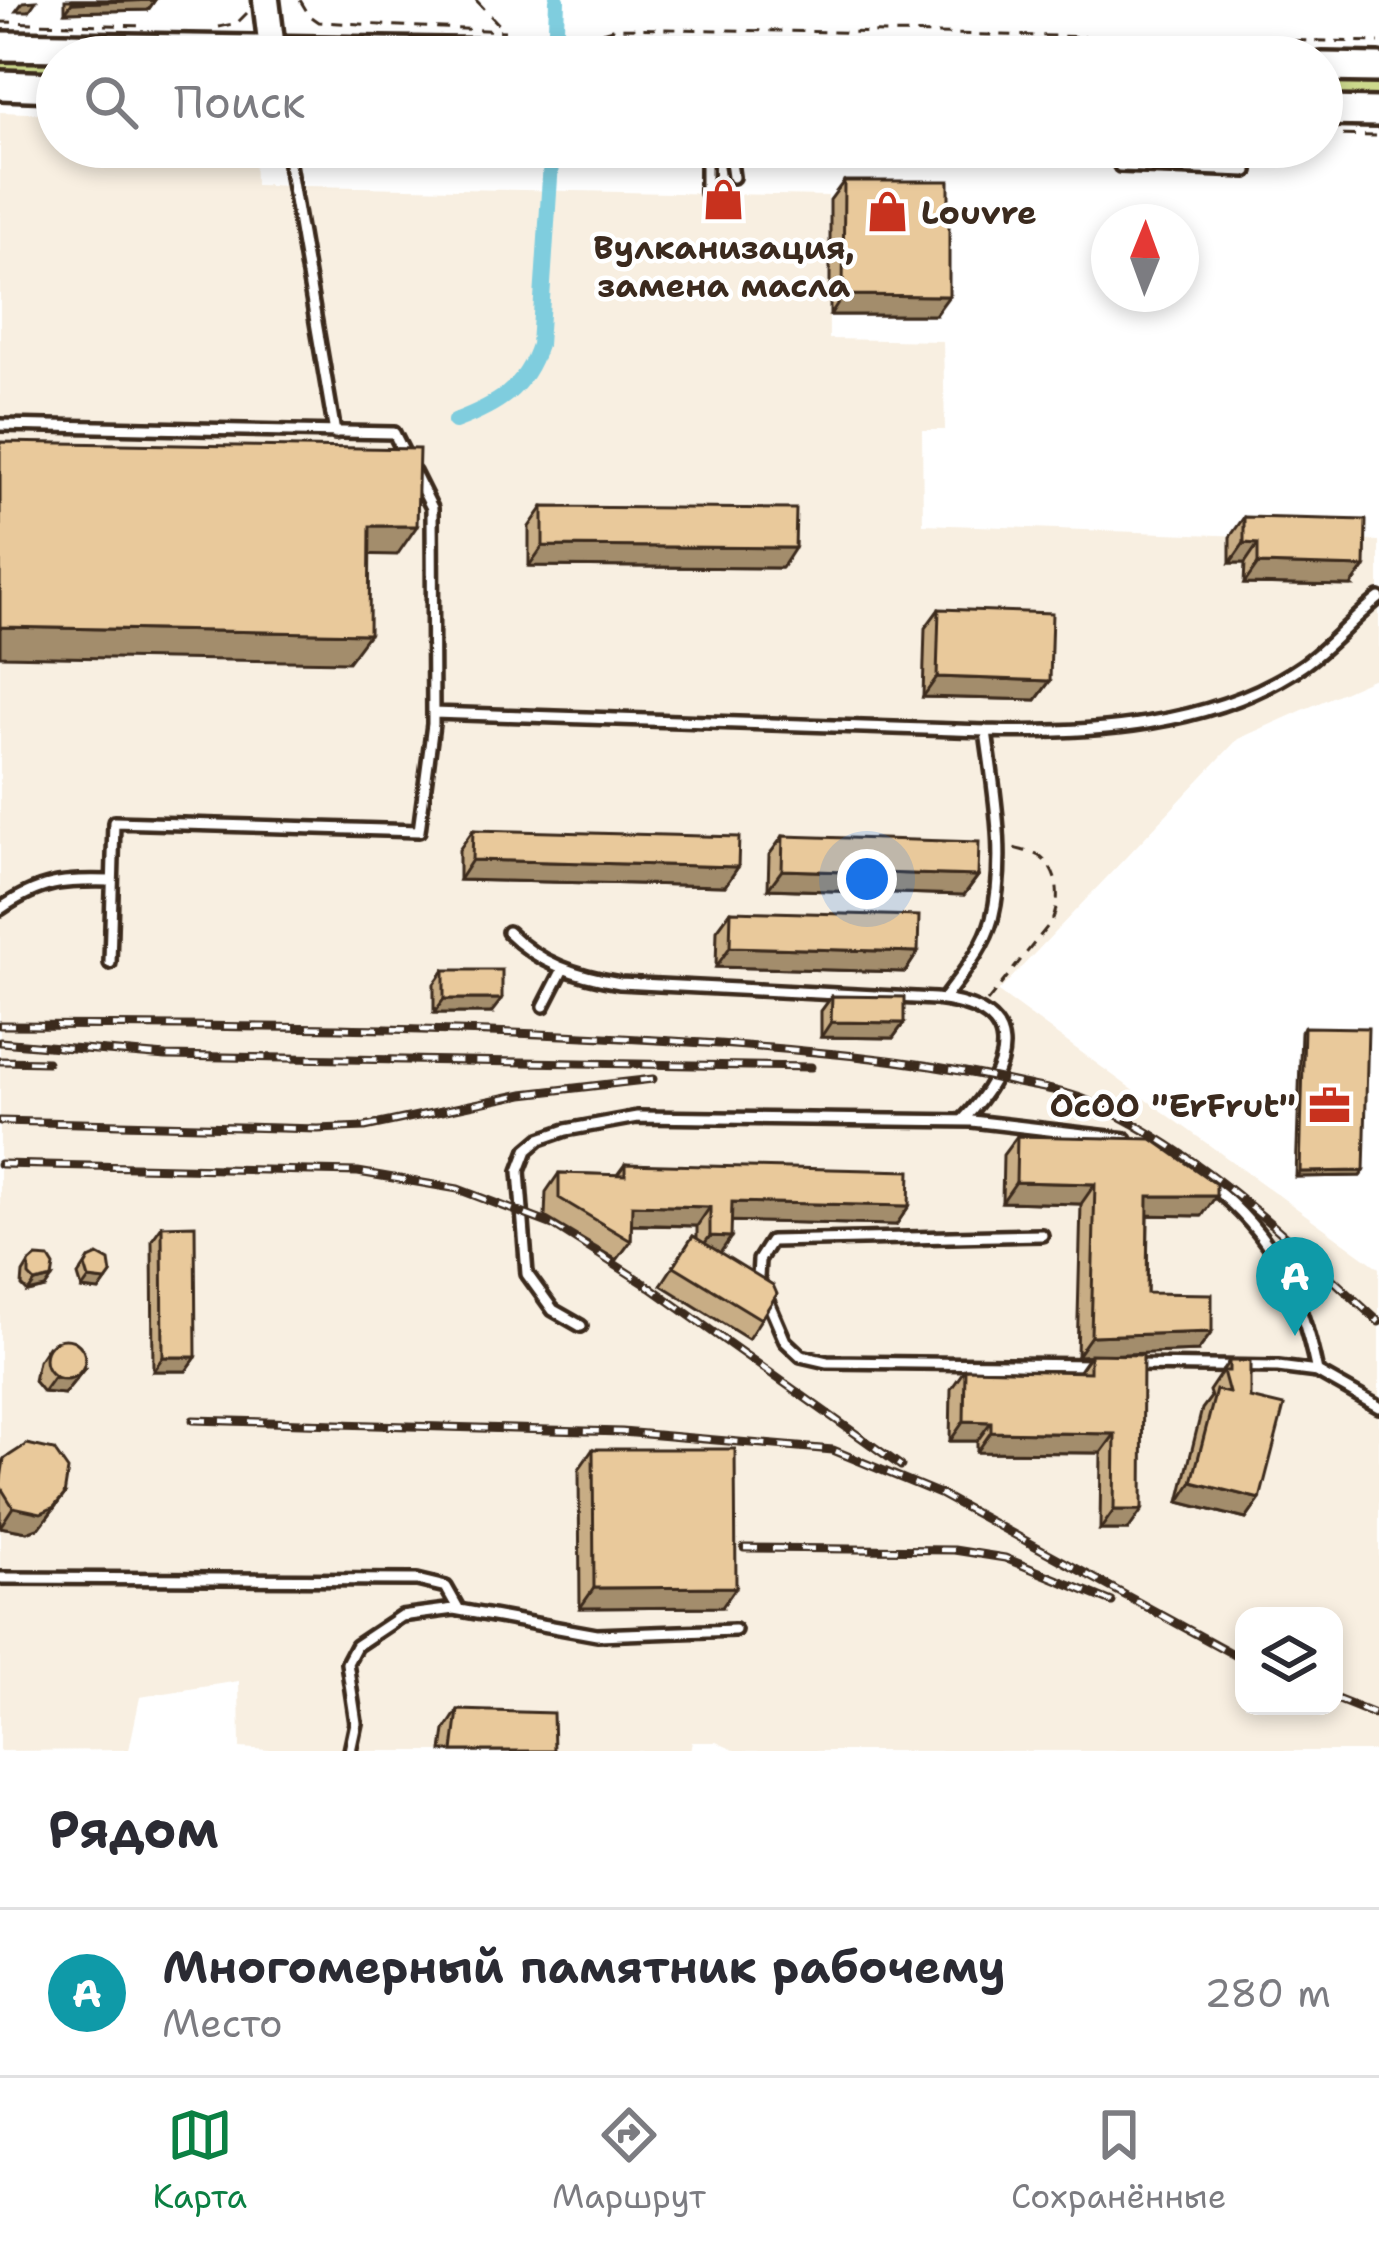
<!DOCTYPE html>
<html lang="ru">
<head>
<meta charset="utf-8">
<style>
	:root { --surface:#fff; --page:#f2f2f3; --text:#2b2b33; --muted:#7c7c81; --line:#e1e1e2; --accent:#0b8043 }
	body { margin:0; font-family:"Shantell Sans",sans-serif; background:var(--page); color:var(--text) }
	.controls { position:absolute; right:36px; bottom:36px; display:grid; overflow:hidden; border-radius:24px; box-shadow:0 6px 18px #0003 }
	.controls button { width:108px; height:108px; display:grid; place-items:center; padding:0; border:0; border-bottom:3px solid var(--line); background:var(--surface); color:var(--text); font:60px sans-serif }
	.compass { position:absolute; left:1091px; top:204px; width:108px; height:108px; border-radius:50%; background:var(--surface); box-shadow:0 6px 18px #0003; rotate:1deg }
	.you { position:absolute; left:867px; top:879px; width:42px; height:42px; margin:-30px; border:9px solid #fff; border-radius:50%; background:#1a73e8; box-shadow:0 0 0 18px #1a73e833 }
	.badge { display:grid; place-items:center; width:78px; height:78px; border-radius:50%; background:var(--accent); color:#fff; font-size:39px; font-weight:700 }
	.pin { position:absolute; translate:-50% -99px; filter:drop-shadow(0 3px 6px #0008) }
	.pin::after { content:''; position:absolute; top:63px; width:42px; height:36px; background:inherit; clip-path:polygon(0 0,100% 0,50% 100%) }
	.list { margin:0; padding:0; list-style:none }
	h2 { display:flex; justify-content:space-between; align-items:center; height:156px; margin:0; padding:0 48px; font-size:51px }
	h2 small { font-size:39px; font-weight:400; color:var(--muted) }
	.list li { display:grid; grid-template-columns:78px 1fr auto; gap:36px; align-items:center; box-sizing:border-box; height:168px; padding:0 48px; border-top:3px solid var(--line) }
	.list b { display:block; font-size:45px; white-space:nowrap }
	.list p { margin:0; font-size:39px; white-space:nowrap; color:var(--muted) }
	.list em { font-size:39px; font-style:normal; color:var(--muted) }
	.icon { flex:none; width:66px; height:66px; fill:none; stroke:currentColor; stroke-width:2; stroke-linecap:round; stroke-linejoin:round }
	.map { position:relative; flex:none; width:1379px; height:1751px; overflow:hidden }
	.search { position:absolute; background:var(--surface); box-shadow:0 6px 18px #0003; left:36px; right:36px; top:36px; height:132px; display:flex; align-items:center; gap:30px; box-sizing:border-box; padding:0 42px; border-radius:66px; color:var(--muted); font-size:45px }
	.sheet { height:324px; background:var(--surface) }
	nav { display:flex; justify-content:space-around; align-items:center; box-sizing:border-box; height:168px; border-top:3px solid var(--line); background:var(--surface); font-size:33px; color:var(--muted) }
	nav a { display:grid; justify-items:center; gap:6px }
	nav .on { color:var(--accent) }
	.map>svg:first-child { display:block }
</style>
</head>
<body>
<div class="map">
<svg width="1379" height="1751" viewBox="0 0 1379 1751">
	<rect width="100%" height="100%" fill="#fff"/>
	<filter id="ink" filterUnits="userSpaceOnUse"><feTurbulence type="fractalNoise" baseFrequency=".00833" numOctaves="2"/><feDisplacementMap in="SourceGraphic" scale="24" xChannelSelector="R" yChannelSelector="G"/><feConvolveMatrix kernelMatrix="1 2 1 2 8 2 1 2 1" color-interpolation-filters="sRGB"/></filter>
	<g filter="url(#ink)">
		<!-- built -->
		<path fill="#f8efe1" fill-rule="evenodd" d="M0,112L57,114V147H254L255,185L828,196L829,339L943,341L945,430H922L923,524L1379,541V676L1238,739L998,992L1379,1268V1751H736L716,1742H692L690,1751H282L240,1748L239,1681L140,1697L129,1750L0,1751ZM1244,1616H1334V1706H1244Z"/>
		<!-- green -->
		<path fill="#ccd98c" stroke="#848255" stroke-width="3" d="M0,59H57V78H0Z
			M1322,76H1379V102L1322,101Z"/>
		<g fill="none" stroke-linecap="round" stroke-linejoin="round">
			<!-- canal -->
			<path stroke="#7fcdde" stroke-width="16" d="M555,57L557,0
				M455,421C497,405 525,389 539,345L552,147"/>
			<defs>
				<path id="service" d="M286,147L335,433
					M729,147L733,177
					M1120,147V166L1247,171V147
					M706,193V157L726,147
					M0,425L394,433L406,457
					M433,713L986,731
					M0,909C41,881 62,880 111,881
					M508,932C540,964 577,976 620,983L935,999C1028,1009 1014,1066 962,1121
					M110,963L114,822L419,831L433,724L432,508L414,472
					M943,1000C961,975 984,949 992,919C1007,858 994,792 986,731C1090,734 1213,727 1302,666C1330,647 1352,619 1379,598
					M544,1006L563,969
					M1209,1184C1275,1236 1300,1291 1317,1372
					M1042,1235L771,1241L759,1260L758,1278L785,1341L801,1356L827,1362L1095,1365
					M581,1326L553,1310L527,1274L519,1171L527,1150L540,1139L566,1130L637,1117L972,1121L1126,1139
					M1136,1365L1278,1367L1317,1372L1379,1407
					M0,1578L417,1580L446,1587L459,1610
					M350,1751L356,1723L347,1663L356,1646L401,1616L454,1609L597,1635L735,1630"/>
				<path id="secondary" d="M266,0L273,57"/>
				<path id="primary" d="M0,46L705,57
					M1322,67L1379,68
					M0,85L57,87
					M1322,111L1379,112"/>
			</defs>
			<!-- service casing -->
			<use href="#service" stroke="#3b2a1e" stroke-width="18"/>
			<!-- secondary casing -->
			<use href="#secondary" stroke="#3b2a1e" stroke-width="33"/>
			<!-- primary casing -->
			<use href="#primary" stroke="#3b2a1e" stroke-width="36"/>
			<!-- path -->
			<path stroke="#3b2a1e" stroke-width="3" stroke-dasharray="12 9" stroke-linecap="butt" d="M300,0L309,15L319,22L505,31
				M476,0L504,30
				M0,22L144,26
				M219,27L237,23L247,13
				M602,32L615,28L1379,42
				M1322,135L1379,136
				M987,1002L1052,921C1061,901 1060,871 1039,856C1032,852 1019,850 1011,847"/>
			<!-- service -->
			<use href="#service" stroke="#fff" stroke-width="9"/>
			<!-- secondary -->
			<use href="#secondary" stroke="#fff" stroke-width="24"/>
			<!-- primary -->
			<use href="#primary" stroke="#fff" stroke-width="27"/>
			<defs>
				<path id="rail" d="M0,1025C257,1026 515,1027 771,1048C853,1055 932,1063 1013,1082C1035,1087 1062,1090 1083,1099C1197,1147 1289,1240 1379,1322
					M0,1042L166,1056L811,1067
					M0,1061L47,1062
					M0,1121L318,1129L365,1127L523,1094L653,1079
					M0,1164L358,1172L458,1189L553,1225L647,1285L901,1466
					M193,1420L622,1432L833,1450L940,1494L1244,1660
					M744,1548L954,1550L1005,1558L1112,1602
					M1334,1698L1379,1716"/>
			</defs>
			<!-- rail casing -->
			<use href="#rail" stroke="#3b2a1e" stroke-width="9"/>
			<!-- rail -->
			<use href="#rail" stroke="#fff" stroke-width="4.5" stroke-dasharray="14" stroke-linecap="butt"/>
		</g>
		<!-- wall -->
		<path fill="#c8ad85" stroke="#3b2a1e" stroke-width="3" d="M65,0H155L148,10L65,12Z
			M844,181L935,315H830V200Z
			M543,507L782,568L529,566V527Z
			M1244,517L1351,586L1244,584L1245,563H1230V537Z
			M939,609L1050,681L1036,700L923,697L925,628Z
			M473,830L738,867L725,886L459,880V850Z
			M783,836L978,876L964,895L768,889L769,855Z
			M731,911L918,952L905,972L716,967L717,930Z
			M444,970L491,1013H434V984Z
			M832,996L904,1023L893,1038L821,1037V1011Z
			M1304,1027L1364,1171L1360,1176L1296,1177L1301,1032Z
			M1017,1136L1202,1216L1148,1215L1147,1293L1198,1351L1112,1354L1128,1530H1100L1101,1453L977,1452V1441H950L951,1389L965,1369L1078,1372L1090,1355L1077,1356L1081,1204L1002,1202L1003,1155Z
			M625,1164L909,1206L896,1225L732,1221L720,1253L761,1319L748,1339L661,1285L693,1236L697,1238V1226L631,1225V1241L617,1260L545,1217L546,1192L559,1173L617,1175Z
			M162,1226L196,1357L186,1371H153L152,1240Z
			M89,1259L111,1274L99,1291L82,1289L78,1276Z
			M29,1263L45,1288L28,1292L22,1286L23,1273Z
			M48,1346L84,1369L64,1394L43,1392L34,1381L38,1361Z
			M1229,1361L1250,1398L1260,1499L1246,1519L1179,1502L1202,1409L1211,1397L1209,1391Z
			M593,1449L722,1607L580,1608L579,1469Z
			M4,1459L64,1495L40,1527L27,1532L0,1527V1464Z
			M458,1710L554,1751H442L445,1730Z"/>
		<!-- shaded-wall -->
		<path fill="#a38d6c" stroke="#3b2a1e" stroke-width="3" d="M155,0L148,10L65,12L72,3Z
			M36,1L29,11H16L23,2Z
			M843,295L949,296L935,315H830Z
			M370,526H417L397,555L350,554Z
			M1244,543L1258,544L1245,563H1230Z
			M543,546L795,548L782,568L529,566Z
			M1258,564L1365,567L1351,586L1244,584Z
			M0,627L369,634L348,662L0,656Z
			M937,677L1050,681L1036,700L923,697Z
			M472,860L738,867L725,886L459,880Z
			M782,870L978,876L964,895L768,889Z
			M730,947L918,952L905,972L716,967Z
			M444,999H502L491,1013H434Z
			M831,1022L904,1023L893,1038L821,1037Z
			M1364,1171L1360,1176L1296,1177L1300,1172Z
			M1016,1182L1095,1184L1081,1204L1002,1202Z
			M1148,1196H1216L1202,1216L1134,1215Z
			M732,1202L909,1206L896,1225L719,1221Z
			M632,1205L710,1207L697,1226L618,1224Z
			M710,1236L731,1237L718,1256L696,1255Z
			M52,1278L45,1288L28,1292L35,1282Z
			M89,1279L106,1281L99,1291L82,1289Z
			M1212,1332L1198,1351L1077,1356L1091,1336Z
			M163,1357H196L186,1371H153Z
			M84,1369L64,1394L43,1392L53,1378Z
			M964,1421L991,1422L977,1441H950Z
			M991,1432L1115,1434L1101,1453L977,1452Z
			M1192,1482L1260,1499L1246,1519L1179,1502Z
			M64,1495L40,1527L27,1532L0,1527L13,1507Z
			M1114,1510H1142L1128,1530H1100Z
			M736,1587L722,1607L580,1608L594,1588Z"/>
		<!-- building -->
		<path fill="#e9c99b" stroke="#3b2a1e" stroke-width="3" d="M72,0H155L72,3Z
			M844,181H949V296L843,295Z
			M0,442L419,449L417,526H370L369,634L0,627Z
			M543,507L796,509L795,548L543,546Z
			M1244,517L1366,520L1365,567L1258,564V544L1244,543Z
			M939,609L1052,613L1050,681L937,677Z
			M473,830L739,837L738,867L472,860Z
			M783,836L979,842L978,876L782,870Z
			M731,911L919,916L918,952L730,947Z
			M444,970H502V999H444Z
			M832,996L904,997V1023L831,1022Z
			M1304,1027L1368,1028L1364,1171L1300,1172Z
			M1017,1136L1152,1139L1216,1184V1196H1148L1147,1293L1212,1294V1332L1091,1336L1095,1184L1016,1182Z
			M625,1164L910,1171L909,1206L732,1202L731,1237L710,1236V1207L632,1205L631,1241L559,1198V1173L625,1175Z
			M195,1225L196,1357H163L162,1226Z
			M693,1236L773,1285L777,1294L761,1319L674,1266Z
			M98,1255L109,1261L111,1274L106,1281L89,1279L85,1266L89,1259Z
			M36,1257L49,1258L54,1266L52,1278L35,1282L29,1276V1263Z
			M45 1359a20 20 0 1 1 40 0a20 20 0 1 1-40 0Z
			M1090,1354L1143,1355L1142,1510H1114L1115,1434L991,1432V1422L964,1421L965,1369L1090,1372Z
			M1229,1361H1250V1398L1284,1406L1260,1499L1192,1482L1216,1390L1229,1393L1223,1371H1229Z
			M27,1444L54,1450L68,1470L64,1495L54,1507L41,1513L13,1507L0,1486L4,1459Z
			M593,1449H735L736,1587L594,1588Z
			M458,1710L553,1713L554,1751H453Z"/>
	</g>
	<!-- icons -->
	<defs>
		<symbol id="shop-bare" viewBox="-9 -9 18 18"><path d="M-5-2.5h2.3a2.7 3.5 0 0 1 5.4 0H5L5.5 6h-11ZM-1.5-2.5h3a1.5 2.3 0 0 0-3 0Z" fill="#c8321e" stroke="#fff" stroke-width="2.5" paint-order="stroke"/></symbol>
		<symbol id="office-bare" viewBox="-9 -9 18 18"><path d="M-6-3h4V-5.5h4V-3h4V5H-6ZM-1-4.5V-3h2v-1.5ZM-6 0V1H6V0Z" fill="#c8321e" stroke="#fff" stroke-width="2.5" paint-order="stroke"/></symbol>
	</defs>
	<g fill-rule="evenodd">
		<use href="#shop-bare" x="694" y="170" width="59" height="59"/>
		<use href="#shop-bare" x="858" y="182" width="59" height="59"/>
		<use href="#office-bare" x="1300" y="1076" width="59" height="59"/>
	</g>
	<g text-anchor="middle" stroke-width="9" stroke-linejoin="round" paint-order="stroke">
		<!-- poi labels -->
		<g font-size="33" font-weight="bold" fill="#3b2a1e" stroke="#fff" text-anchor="start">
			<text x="921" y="224">Louvre</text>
			<text x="724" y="259" text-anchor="middle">Вулканизация,<tspan x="724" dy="38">замена масла</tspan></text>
			<text x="1296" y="1117" text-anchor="end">ОсОО "ErFrut"</text>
		</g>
	</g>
</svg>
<div class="controls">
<button><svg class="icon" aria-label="layers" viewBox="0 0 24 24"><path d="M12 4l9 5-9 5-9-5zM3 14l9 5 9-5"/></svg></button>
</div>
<svg class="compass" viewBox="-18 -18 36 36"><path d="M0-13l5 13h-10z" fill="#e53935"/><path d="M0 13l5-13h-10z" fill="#7c7c81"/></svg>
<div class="you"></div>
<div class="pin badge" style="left:1295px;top:1336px;background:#0f9aa8">A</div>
<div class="search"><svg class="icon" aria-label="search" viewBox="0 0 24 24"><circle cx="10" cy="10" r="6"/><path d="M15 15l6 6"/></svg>Поиск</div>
</div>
<section class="sheet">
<h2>Рядом<small></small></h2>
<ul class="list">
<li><span class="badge" style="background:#0f9aa8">A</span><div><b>Многомерный памятник рабочему</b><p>Место</p></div><em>280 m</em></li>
</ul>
</section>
<nav>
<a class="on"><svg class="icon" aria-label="map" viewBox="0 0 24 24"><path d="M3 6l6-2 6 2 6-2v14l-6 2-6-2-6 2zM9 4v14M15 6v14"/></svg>Карта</a>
<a><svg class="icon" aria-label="directions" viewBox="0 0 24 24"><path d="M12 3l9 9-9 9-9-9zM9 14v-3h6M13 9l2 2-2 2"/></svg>Маршрут</a>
<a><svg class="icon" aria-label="saved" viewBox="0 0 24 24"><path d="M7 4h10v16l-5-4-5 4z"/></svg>Сохранённые</a>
</nav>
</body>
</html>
